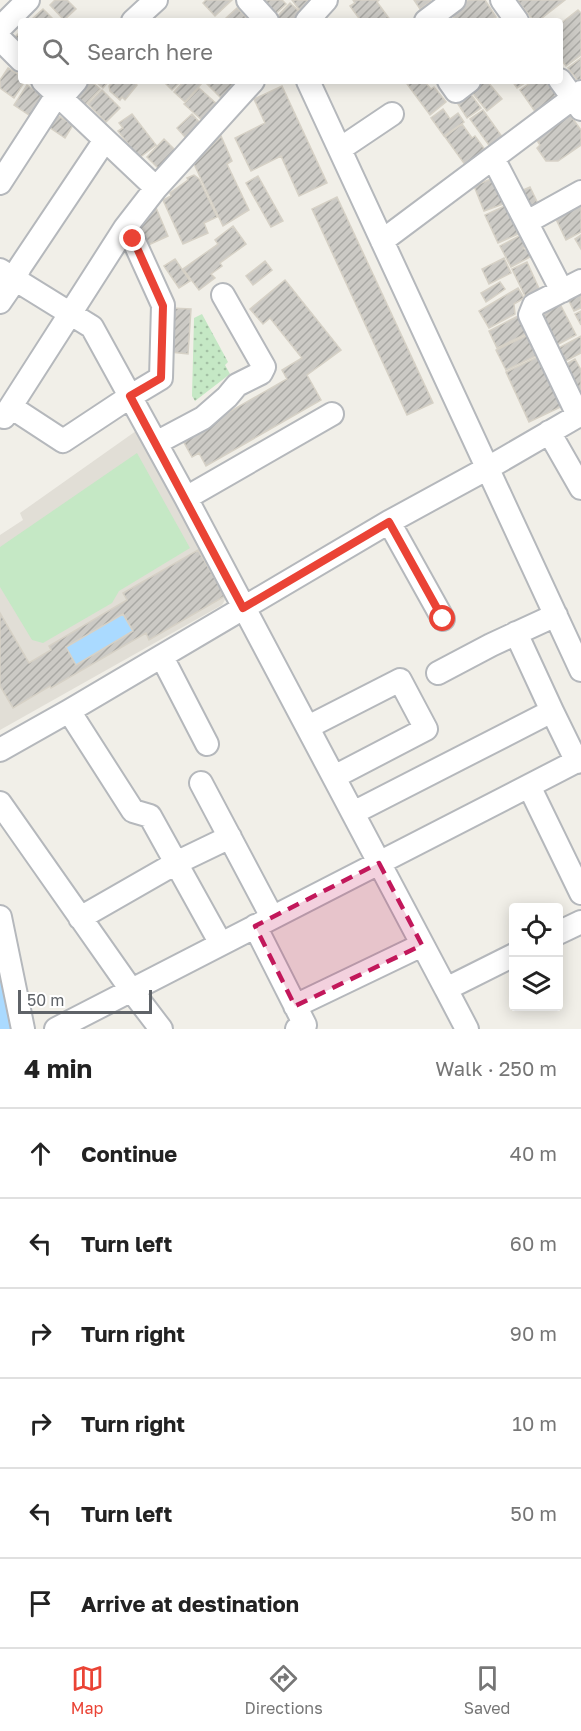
<!DOCTYPE html>
<html lang="en">
<head>
<meta charset="utf-8">
<style>
	:root { --surface:#fff; --page:#f6f6f6; --text:#222; --muted:#767676; --line:#e0e0e0; --accent:#ea4335 }
	body { margin:0; font-family:"Golos Text",sans-serif; background:var(--page); color:var(--text) }
	.controls { position:absolute; right:18px; bottom:18px; display:grid; overflow:hidden; border-radius:6px; box-shadow:0 3px 15px #0003 }
	.controls button { width:54px; height:54px; display:grid; place-items:center; padding:0; border:0; border-bottom:2px solid var(--line); background:var(--surface); color:var(--text); font:30px sans-serif }
	.scale { position:absolute; left:18px; bottom:15px; width:134px; box-sizing:border-box; padding-left:6px; border:3px solid #5f6368; border-top:0; font-size:16px; line-height:21px; white-space:nowrap; color:#5f6368; -webkit-text-stroke:4px #fff; paint-order:stroke }
	.stop { position:absolute; width:18px; height:18px; margin:-14px; border:4px solid #ea4335; border-radius:50%; background:#fff }
	.stop.end { background:#ea4335; border-color:#fff; box-shadow:0 2px 6px #0008 }
	.list { margin:0; padding:0; list-style:none }
	h2 { display:flex; justify-content:space-between; align-items:center; height:78px; margin:0; padding:0 24px; font-size:26px }
	h2 small { font-size:20px; font-weight:400; color:var(--muted) }
	.list li { display:grid; grid-template-columns:39px 1fr auto; gap:18px; align-items:center; box-sizing:border-box; height:90px; padding:0 24px; border-top:2px solid var(--line) }
	.list b { display:block; font-size:22px; white-space:nowrap }
	.list em { font-size:20px; font-style:normal; color:var(--muted) }
	.icon { flex:none; width:33px; height:33px; fill:none; stroke:currentColor; stroke-width:2; stroke-linecap:round; stroke-linejoin:round }
	.map { position:relative; flex:none; width:581px; height:1029px; overflow:hidden }
	.search { position:absolute; background:var(--surface); box-shadow:0 3px 15px #0003; left:18px; right:18px; top:18px; height:66px; display:flex; align-items:center; gap:15px; box-sizing:border-box; padding:0 21px; border-radius:6px; color:var(--muted); font-size:22px }
	.sheet { height:618px; background:var(--surface) }
	nav { display:flex; justify-content:space-around; align-items:center; box-sizing:border-box; height:84px; border-top:2px solid var(--line); background:var(--surface); font-size:16px; color:var(--muted) }
	nav a { display:grid; justify-items:center; gap:3px }
	nav .on { color:var(--accent) }
	.map>svg:first-child { display:block }
</style>
</head>
<body>
<div class="map">
<svg width="581" height="1029" viewBox="0 0 581 1029">
	<defs>
		<pattern id="park-dots" width="8" height="8" patternUnits="userSpaceOnUse" patternTransform="scale(1.5)"><rect width="8" height="8" fill="#c5e8c5"/><path d="M2 2h.1M6 6h.1" fill="none" stroke="#a3c0a4" stroke-width="1.8" stroke-linecap="round"/></pattern>
		<pattern id="building-hatch" width="6" height="6" patternUnits="userSpaceOnUse" patternTransform="scale(1.5)"><rect width="6" height="6" fill="#cccac5"/><path d="M-1 1l2-2M0 6l6-6M5 7l2-2" fill="none" stroke="#a9a8a4"/></pattern>
	</defs>
	<rect width="100%" height="100%" fill="#f1efe8"/>
	<!-- education -->
	<path fill="#e1ded6" d="M136,431L227,596L222,605L0,730V535L23,520L20,513Z"/>
	<!-- park -->
	<path fill="url(#park-dots)" d="M202,314L228,362L225,365L230,374L195,401L192,396L194,318Z"/>
	<!-- pitch -->
	<path fill="#c5e8c5" d="M137,453L190,548L119,591L112,603L43,643L32,640L0,587V547Z"/>
	<!-- water -->
	<path fill="#aadaff" d="M123,614L133,631L76,665L66,647Z
		M0,963L14,1029H0Z"/>
	<!-- building -->
	<path fill="url(#building-hatch)" stroke="#d6d1c6" stroke-width="1.5" fill-rule="evenodd" d="M55,0H67L76,9L64,20L50,5Z
		M206,0H232L215,16L203,3Z
		M265,0H282L286,4L273,16L261,3Z
		M292,0H313L301,12Z
		M353,0H379L377,2L391,21H361L350,6L355,3Z
		M414,0H430L431,1L420,9Z
		M469,0H485L496,17L489,21H456L451,13Z
		M517,0H565L538,21H534Z
		M290,3L301,13L294,21H277L275,19Z
		M237,8L250,21H229L226,18Z
		M43,9L55,21H34L32,19Z
		M578,10L581,13V55L566,66L560,58V24Z
		M21,31V44L14,38Z
		M581,58V79L578,81L568,68Z
		M8,68L21,76V81H25L14,98L0,88V80Z
		M83,81H91L100,89L85,105L72,93Z
		M95,81H109L103,88Z
		M113,81H132L137,85L125,100L122,97L120,100L110,91L109,86Z
		M163,81H181L172,90Z
		M184,81H200L202,83L185,102L174,92Z
		M204,81H233L237,85L222,99Z
		M411,81H424L431,89L434,87L446,102L430,115L407,84Z
		M482,81H487L502,99L487,111L471,91Z
		M512,81H528L517,88Z
		M533,81H547L559,97L536,113L520,90Z
		M27,85L45,98L32,117L14,105Z
		M282,86L327,183L299,196L281,156L251,171L235,138L265,123L254,99Z
		M199,88L218,105L203,121L184,104Z
		M102,90L120,108L106,122L88,104Z
		M469,92L481,108L467,118L456,101Z
		M443,109L450,119L458,113L464,122L444,136L431,118Z
		M483,110L503,138L491,148L470,119Z
		M54,113L73,125L65,138L46,125Z
		M132,114L156,145L139,158L118,131L123,128L119,123Z
		M192,114L200,123L185,137L177,128Z
		M570,115L581,130V145L558,161H546L537,148L540,145L536,139Z
		M462,124L472,138L475,136L486,151L466,166L445,137Z
		M221,136L232,161L227,164L249,210L223,226L194,164Z
		M164,139L175,150L158,168L147,157Z
		M194,175L199,179L217,217L204,223L208,233L183,244L163,200L171,196L170,193L188,180L187,178Z
		M258,176L283,221L271,227L246,183Z
		M496,177L506,203L484,211L474,186Z
		M530,187L541,210L528,216L516,193Z
		M337,197L433,403L407,415L312,209Z
		M154,203L168,236L144,247L136,229Z
		M511,203L516,220L513,221L518,234L498,243L485,215Z
		M581,203V232L566,240L555,217Z
		M233,226L246,244L220,263L222,266L211,274L215,278L199,290L183,269L218,244L215,240Z
		M521,235L527,246L523,248L530,252L532,256L511,267L500,246Z
		M581,235V249L575,239Z
		M504,258L511,273L489,284L482,269Z
		M175,259L190,281L179,288L164,266Z
		M265,261L272,270L253,285L246,276Z
		M527,262L541,293L527,300L512,269Z
		M285,280L341,350L307,375L321,400L206,466L199,453L192,457L182,439L287,379L282,370L302,358L270,318L263,324L250,309Z
		M500,282L505,289L486,302L481,293Z
		M518,288L524,298L514,304L515,314L489,328L479,311Z
		M581,288V308L574,311L566,295Z
		M559,302L576,335L553,347L536,314Z
		M170,308L191,309L188,354L170,352Z
		M581,311V325L575,314Z
		M522,314L530,328L526,334L497,348L489,331Z
		M532,333L542,353L506,370L496,350Z
		M581,336V353L560,364L553,351Z
		M544,354L567,404L529,422L506,372Z
		M575,359L581,370V399L561,367Z
		M198,550L225,596L149,640L146,633L51,688L50,686L13,708L0,686V613L29,663L51,650L49,646L127,600L123,593ZM123,614L133,631L76,665L66,647Z"/>
	<g fill="none" stroke-linecap="round" stroke-linejoin="round">
		<defs>
			<path id="minor" d="M248,0L267,21
				M502,0L517,21
				M133,21L156,0
				M307,21L326,0
				M426,21L454,0
				M0,28L28,0
				M0,39L21,60
				M560,80L581,109
				M308,81L581,670
				M449,81L456,91L469,81
				M61,98L76,81
				M340,149L392,114
				M493,158L562,291
				M0,183L57,95
				M156,188L253,81
				M527,222L581,192
				M382,241L581,92
				M0,270L92,327L186,498L446,989L514,955
				M0,302L11,286L20,267L105,140
				M11,407L63,441L131,396L161,378L163,305L133,239L125,228
				M578,415L530,315L534,305L581,281
				M4,417L125,228L156,188L43,81
				M549,432L581,488
				M156,443L203,418L227,397L237,385L261,373L264,367L223,295
				M186,498L332,414
				M389,522L443,619
				M516,633L552,711
				M162,657L207,744
				M438,673L491,645L556,615
				M69,711L133,811L150,816L221,944
				M308,727L400,680L426,729L334,777
				M0,750L69,711L389,522L488,468L581,414
				M201,783L272,917
				M529,786L581,893
				M0,803L132,991L161,1029
				M353,813L552,711L577,762
				M0,917L23,1029
				M80,918L176,863L230,837
				M255,926L305,1025L297,1029
				M558,933L581,922
				M446,989L467,1029
				M295,1006L422,945
				M56,1029L581,759"/>
		</defs>
		<!-- minor casing -->
		<use href="#minor" stroke="#b5b8bc" stroke-width="26"/>
		<!-- minor -->
		<use href="#minor" stroke="#fff" stroke-width="22"/>
	</g>
	<g fill="none" stroke-linecap="round" stroke-linejoin="round">
		<!-- route -->
		<path stroke="#ea4335" stroke-width="8" d="M133,239L163,306L161,378L130,396L243,608L389,522L443,619"/>
	</g>
	<!-- marked area -->
	<path fill="#c2185b" fill-opacity="0.2" stroke="#c2185b" stroke-width="4.5" stroke-dasharray="12 8" stroke-linejoin="round" d="M379,863L422,945L295,1006L255,926Z"/>
</svg>
<div class="controls">
<button><svg class="icon" aria-label="locate" viewBox="0 0 24 24"><circle cx="12" cy="12" r="6"/><path d="M12 2v4M12 18v4M2 12h4M18 12h4"/></svg></button>
<button><svg class="icon" aria-label="layers" viewBox="0 0 24 24"><path d="M12 4l9 5-9 5-9-5zM3 14l9 5 9-5"/></svg></button>
</div>
<div class="scale">50 m</div>
<div class="stop" style="left:443px;top:619px"></div>
<div class="stop end" style="left:133px;top:239px"></div>
<div class="search"><svg class="icon" aria-label="search" viewBox="0 0 24 24"><circle cx="10" cy="10" r="6"/><path d="M15 15l6 6"/></svg>Search here</div>
</div>
<section class="sheet">
<h2>4 min<small>Walk · 250 m</small></h2>
<ul class="list">
<li><svg class="icon" aria-label="ahead" viewBox="0 0 24 24"><path d="M12 20V5M6 11l6-6 6 6"/></svg><div><b>Continue</b></div><em>40 m</em></li>
<li><svg class="icon" aria-label="left" viewBox="0 0 24 24"><path d="M17 20v-9H6M10 6l-5 5 5 5"/></svg><div><b>Turn left</b></div><em>60 m</em></li>
<li><svg class="icon" aria-label="right" viewBox="0 0 24 24"><path d="M7 20v-9h11M14 6l5 5-5 5"/></svg><div><b>Turn right</b></div><em>90 m</em></li>
<li><svg class="icon" aria-label="right" viewBox="0 0 24 24"><path d="M7 20v-9h11M14 6l5 5-5 5"/></svg><div><b>Turn right</b></div><em>10 m</em></li>
<li><svg class="icon" aria-label="left" viewBox="0 0 24 24"><path d="M17 20v-9H6M10 6l-5 5 5 5"/></svg><div><b>Turn left</b></div><em>50 m</em></li>
<li><svg class="icon" aria-label="arrive" viewBox="0 0 24 24"><path d="M6 21V4h12l-3 4 3 4H6"/></svg><div><b>Arrive at destination</b></div></li>
</ul>
</section>
<nav>
<a class="on"><svg class="icon" aria-label="map" viewBox="0 0 24 24"><path d="M3 6l6-2 6 2 6-2v14l-6 2-6-2-6 2zM9 4v14M15 6v14"/></svg>Map</a>
<a><svg class="icon" aria-label="directions" viewBox="0 0 24 24"><path d="M12 3l9 9-9 9-9-9zM9 14v-3h6M13 9l2 2-2 2"/></svg>Directions</a>
<a><svg class="icon" aria-label="saved" viewBox="0 0 24 24"><path d="M7 4h10v16l-5-4-5 4z"/></svg>Saved</a>
</nav>
</body>
</html>
